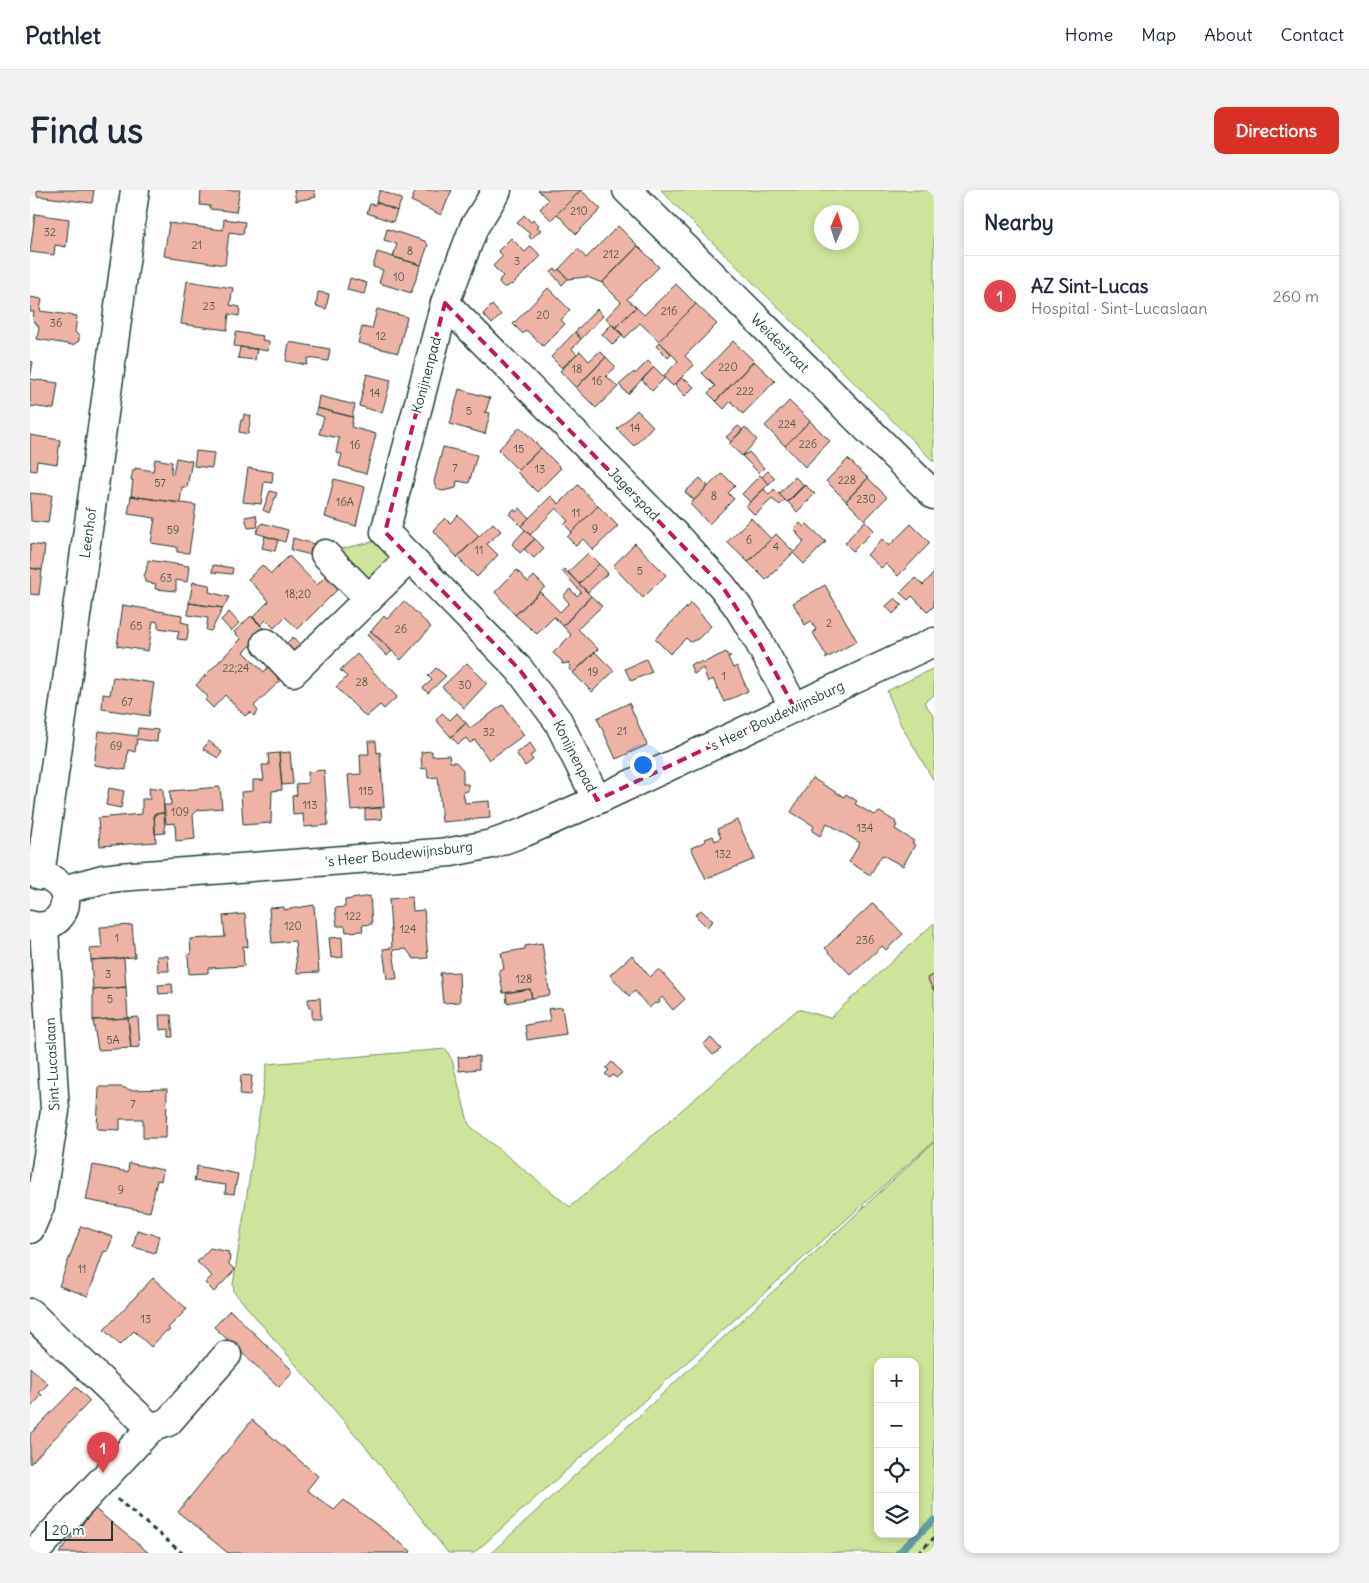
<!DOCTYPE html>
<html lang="en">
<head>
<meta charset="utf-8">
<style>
	:root { --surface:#fff; --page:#f2f2f3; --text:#1f2937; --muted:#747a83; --line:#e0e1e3; --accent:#d93025 }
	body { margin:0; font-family:Delius,sans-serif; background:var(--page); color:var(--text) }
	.controls { position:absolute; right:15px; bottom:15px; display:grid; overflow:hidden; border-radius:10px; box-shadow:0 2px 8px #0003 }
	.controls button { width:45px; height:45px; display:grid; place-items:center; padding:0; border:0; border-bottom:1px solid var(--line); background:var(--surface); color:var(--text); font:25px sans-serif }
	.compass { position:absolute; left:784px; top:15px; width:45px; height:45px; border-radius:50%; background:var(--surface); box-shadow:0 2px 8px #0003; rotate:3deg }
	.scale { position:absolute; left:15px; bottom:12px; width:68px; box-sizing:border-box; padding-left:5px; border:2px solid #1f3d34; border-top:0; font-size:14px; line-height:18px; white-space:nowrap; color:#1f3d34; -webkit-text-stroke:4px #fff; paint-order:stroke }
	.you { position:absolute; left:612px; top:574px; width:18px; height:18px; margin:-12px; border:4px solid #fff; border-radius:50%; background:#1a73e8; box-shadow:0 0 0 8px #1a73e833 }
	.badge { display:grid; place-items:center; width:32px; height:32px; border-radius:50%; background:var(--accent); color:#fff; font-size:16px; font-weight:700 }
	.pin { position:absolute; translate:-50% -41px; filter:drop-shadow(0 1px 2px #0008) }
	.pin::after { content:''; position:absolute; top:26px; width:18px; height:15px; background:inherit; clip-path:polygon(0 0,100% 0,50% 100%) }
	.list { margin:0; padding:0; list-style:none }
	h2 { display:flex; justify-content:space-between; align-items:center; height:65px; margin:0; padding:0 20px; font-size:21px }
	h2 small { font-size:16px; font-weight:400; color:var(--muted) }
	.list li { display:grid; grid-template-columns:32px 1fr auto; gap:15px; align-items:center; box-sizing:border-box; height:80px; padding:0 20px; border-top:1px solid var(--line) }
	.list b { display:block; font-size:19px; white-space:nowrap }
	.list p { margin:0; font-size:16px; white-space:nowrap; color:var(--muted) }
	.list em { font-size:16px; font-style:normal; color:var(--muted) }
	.icon { flex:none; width:28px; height:28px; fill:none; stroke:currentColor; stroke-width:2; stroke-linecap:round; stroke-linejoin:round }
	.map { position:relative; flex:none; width:904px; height:1363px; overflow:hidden; border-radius:10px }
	header { display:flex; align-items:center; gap:30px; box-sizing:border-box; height:70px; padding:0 25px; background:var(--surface); border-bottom:1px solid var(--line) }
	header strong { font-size:24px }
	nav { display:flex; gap:28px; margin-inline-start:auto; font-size:18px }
	.intro { display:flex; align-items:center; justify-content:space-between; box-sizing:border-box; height:120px; padding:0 30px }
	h1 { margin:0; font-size:35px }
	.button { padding:12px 22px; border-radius:10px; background:var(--accent); color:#fff; font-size:18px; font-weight:700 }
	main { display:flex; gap:30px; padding:0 30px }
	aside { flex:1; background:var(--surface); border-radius:10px; box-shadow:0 2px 8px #0003 }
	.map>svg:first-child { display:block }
</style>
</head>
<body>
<header>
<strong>Pathlet</strong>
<nav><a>Home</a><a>Map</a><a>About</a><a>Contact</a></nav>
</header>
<div class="intro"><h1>Find us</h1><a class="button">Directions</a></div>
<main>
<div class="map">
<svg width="904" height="1363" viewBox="0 0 904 1363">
	<rect width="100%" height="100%" fill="#fff"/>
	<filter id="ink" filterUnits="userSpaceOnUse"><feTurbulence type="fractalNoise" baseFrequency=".02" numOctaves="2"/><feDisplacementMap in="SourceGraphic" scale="10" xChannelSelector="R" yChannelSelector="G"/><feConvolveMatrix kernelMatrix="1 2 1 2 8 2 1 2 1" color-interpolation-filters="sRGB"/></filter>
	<g filter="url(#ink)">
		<!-- green -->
		<path fill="#cde49a" stroke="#769067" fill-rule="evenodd" d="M631,0H904V272L656,26ZM822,22V52H792V22Z
			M346,351L365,370L339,395L302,361Z
			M904,478V505L894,512L904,526V591L871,535L857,501Z
			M904,733V951L444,1363H418L340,1262L204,1102L203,1095L237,874L416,859L422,870L439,935L540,1017L768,819L800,828Z
			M904,952V1363H461ZM848,1172H885V1344H848Z"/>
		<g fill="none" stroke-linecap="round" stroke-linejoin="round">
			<!-- stream -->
			<path stroke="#629ea2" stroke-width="7" d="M868,1363L904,1330"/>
		</g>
		<!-- building -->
		<path fill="#ecb3a6" stroke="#1f3d34" d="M7,0H64L62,13L7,6Z
			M170,0H210L206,22L180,19V16L170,15L171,0Z
			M264,0H284L286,7L266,11Z
			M350,0L372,9L367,21L346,12Z
			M386,0H422L411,25L381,11Z
			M508,0H551L521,30L510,19L518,10Z
			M551,0L571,19L546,44L527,24Z
			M346,12L367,21L363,32L337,23L340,14L345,15Z
			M5,24L39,29L36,57L25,55L24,65L0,62Z
			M494,25L501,32L503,29L509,35L507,37L511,40L501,49L499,46L500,44L487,33Z
			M194,29L215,32L213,44L199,42L195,75L134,66L139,33L193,40Z
			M588,36L608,56L572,93L557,87L538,89L529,79L548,59L556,68Z
			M357,39L395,51L398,55L391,75L363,67L367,54L354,50Z
			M481,48L495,62L501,56L511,66L482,95L481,94L477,97H474L469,93L470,89L473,86L463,76L473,66L468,61Z
			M608,56L629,77L597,109L606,117L585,138L576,128L591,112L572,93Z
			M347,62L391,75L381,103L349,93L353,80L343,77Z
			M525,79L527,81L529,79L538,89L532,95L521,82Z
			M320,88L337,93L334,104L317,100Z
			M157,91L203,98L200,115L210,117L209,126L199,124L197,140L151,134Z
			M646,94L666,114L629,151L610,133L595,148L585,138L606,117L614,125Z
			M518,98L540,120L531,130L535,134L513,156L496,140L493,144L483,134Z
			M288,102L299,104L296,119L286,116Z
			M0,107L12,109L10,121L47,126L45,142L49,146V151L43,155L7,149L9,137L3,130L4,122H0Z
			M666,114L687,134L655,166L664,175L643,196L633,187L648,171L629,151Z
			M462,115L471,125L462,134L453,124Z
			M347,119L377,127L368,163L328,153L332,137L342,139Z
			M567,119L573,126L551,149L545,142Z
			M582,134L593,145L583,155L572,144Z
			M206,142L233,146L232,150L239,151L238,161L204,156Z
			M545,142L551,149L542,159L547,164L532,178L521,167Z
			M703,151L724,171L686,211L678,203L685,196L672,183Z
			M259,152L300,159L298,171L278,168L277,175L256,171Z
			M630,152L642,164L638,168L626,156Z
			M210,157L227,159L225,170L208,168Z
			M550,161L559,171L570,161L576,167L546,198L530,181Z
			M576,167L586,177L576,186L588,197L566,218L546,198Z
			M0,171L3,172L0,189L28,193L24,219L0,216Z
			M618,171L624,177L598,204L589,195L604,182L605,184Z
			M724,171L745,191L713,224L701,211L694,219L686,211Z
			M624,177L635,188L622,201L612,190Z
			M337,184L361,190L352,223L329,216Z
			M651,188L655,191L656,189L664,197L655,206L645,195Z
			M429,199L460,208L456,221L454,222L460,223L455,244L420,234Z
			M289,206L325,215L322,227L287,218Z
			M759,211L780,231L755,256L735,236Z
			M287,218L323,227L321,237L346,244L336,284L309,276L312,264L306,263L309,248L289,244L294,227L285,224Z
			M607,220L623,236L604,256L587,239Z
			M214,224L221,226L218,244L209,242L211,230H213Z
			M780,231L800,251L775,277L755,256Z
			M708,236L713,240L701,252L696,247Z
			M490,237L511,258L488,280L468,260Z
			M715,237L727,250L712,266L699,254Z
			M0,245L30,250L27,274L7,271L6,281L0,280Z
			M413,257L447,265L439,293L427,291L426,298L413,301L409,300L405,296L404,292Z
			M511,258L531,278L507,302L487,282Z
			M166,261L184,263L182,278L164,276Z
			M719,262L734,278L729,283L712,266Z
			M146,268L162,271L157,297H152L150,313L101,306L103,290H101L103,280H105V278L123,281L125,269L142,272L141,283L143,284Z
			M818,269L838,288L816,311L796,291Z
			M218,278L243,282L242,293L234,292L231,314L213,312Z
			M738,281L745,288L739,294L732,287Z
			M692,283L705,296L698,303L704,309L679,334L660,314Z
			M730,285L739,294L720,312L712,304Z
			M765,287L774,295L757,312L749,304Z
			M670,288L678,296L664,310L655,302Z
			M838,288L857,307L835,330L816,311Z
			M304,289L335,297L326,336L295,327Z
			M548,295L568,316L542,342L534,334L538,331L526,318L500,345L491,336L521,306L529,314Z
			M775,295L785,304L767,322L758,312Z
			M734,299L739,305L744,299L755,310L750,315L742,309L725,325L716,316Z
			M240,301L247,303L239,323L233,320Z
			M0,303L22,305L18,333L1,331Z
			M101,306L166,315L159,363L147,362V357L121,353L125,328L98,324Z
			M568,316L588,336L563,360L553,349L546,356L537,347Z
			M490,318L499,328L491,336L479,324L484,319L486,322Z
			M226,325L228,337L218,338L215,327Z
			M428,325L449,346L427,367L403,340L415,328L420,333Z
			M721,328L741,349L718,372L697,352Z
			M835,331L844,340L823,361L815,353L819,350L818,349Z
			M232,333L258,340L255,352L226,343Z
			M463,333L471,341L457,354L468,365L447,387L427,367Z
			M770,333L774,337L777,334L796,352L774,374L763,363L736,390L718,372L746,344L764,362L774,352L767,344L768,343L764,339Z
			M881,334L900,353L868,386L856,374L851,378L837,365L852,349L859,356Z
			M495,340L505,349L490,363L482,354Z
			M235,346L248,350L245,361L232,358Z
			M263,348L284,354L281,365L261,360Z
			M505,349L514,358L504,368L494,359Z
			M605,353L636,385L613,408L583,376Z
			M0,354L15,356L12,380L0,378Z
			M558,363L569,374L549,394L538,382Z
			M259,366L287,395L297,385L309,398L268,439L255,427L244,438L236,430L231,435L223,427L239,411L218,389L232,375L241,384Z
			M118,370L159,376L157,392L146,390V401L125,399L126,394L115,392L114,386L116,381Z
			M569,374L578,383L558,402L549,394Z
			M183,375L203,378L202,384L182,382Z
			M0,378L12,380L9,405L0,404Z
			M534,379L561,406L533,436L524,427L507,444L485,425L510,402L530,422L539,413L533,406L540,399L547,406L551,402L532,381Z
			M487,380L498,392L504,386L515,397L485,425L465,402Z
			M904,383V416L898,422L882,406L878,410L870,403L885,388L893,395Z
			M163,392L180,395L179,402L199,407L193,418L159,413Z
			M795,395L827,451L795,469L797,467L783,443L786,440L781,431L775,435L763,413Z
			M561,406L572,416L548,439L568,459L543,483L539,479L541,476L538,473L532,474V471L523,463L541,445L533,436Z
			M865,408L872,415L863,424L856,416Z
			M374,411L401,437L371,470L341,441L354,426L357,429Z
			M159,413L193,418L181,441L176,440L178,428L158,425Z
			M661,413L681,436L668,449L660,452L656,448L640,464L625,449Z
			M93,415L152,425L151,432L159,434L157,450L147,449L149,441L128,438V432L123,431L118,461L87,456Z
			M199,422L209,433L201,441L191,430Z
			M221,426L233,438L224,444L228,449L214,462L234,482L241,474L253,488L224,516L228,521L224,526L220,522L215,526L195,505L183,518L175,510L178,507L166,495L211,449L204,442Z
			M341,441L362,461L357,466L337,445Z
			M263,447L272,457L264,464L255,455Z
			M565,462L584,481L562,502L543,483Z
			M696,462L698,466H701L698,467L703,478L707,476L718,501L694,512L683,489L678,492L673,478L664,484L660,475L666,472L667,474L672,471L673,473Z
			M327,464L367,507L354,519L350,515L336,527L306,497L317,487L310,480Z
			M616,469L622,482L601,491L595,479Z
			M437,473L457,493L434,518L412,497Z
			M406,478L416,486L398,503L393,498L402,490L398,486Z
			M83,487L124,493L119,526L72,519L73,504L80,505Z
			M599,513L617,555L586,569L567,528Z
			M473,515L494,545L459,570L445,550L440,553L436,548L428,554L421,547L436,533L440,538Z
			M412,523L420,530L427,523L436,533L421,547L406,530Z
			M108,538L128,540L127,552L107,549L105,562L98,560L96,580L64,575L69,541L107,546Z
			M179,551L192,562L188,568L173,559Z
			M338,551H346L347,563L350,562L354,617L321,620L318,585L331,584L330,564H339Z
			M500,553L506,562L500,566L503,570L495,576L486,563Z
			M402,561V566L419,565L420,572H426L433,580V594H438V601L433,602L435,613L459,611L460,628L412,632L408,587L398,588L397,578L392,579L391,562Z
			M260,562L263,594L252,595L249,563Z
			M249,563L252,600L242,601L241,633L213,635L211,602L223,601V590H234L232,575H239L238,564Z
			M294,580L298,635L274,637L273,624L263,625L262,606L267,605L266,594L278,593V582Z
			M782,588L814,607L816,604L827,611L825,614L844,625L850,622L866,632L865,634L867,635L865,639L884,651L882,653L885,655L873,676L852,665L840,685L819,672L830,653L797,633L790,646L782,641L784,636L761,622Z
			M119,597L133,599L134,623L124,624L126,652L70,656L68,628L112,624V609H120Z
			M190,597L192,618L168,620L163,625L165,649L146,651L145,633L136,634L134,615H141L140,601Z
			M79,598L94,601L91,618L76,615Z
			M351,618L352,629L335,630V619Z
			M134,623L135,643L125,644L124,624Z
			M707,630L725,669L676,689L661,658L676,651L675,649L683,646L685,651L691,648L687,639Z
			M340,706L342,734L332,735L333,741L316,742L315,736H307L305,718L315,717V710Z
			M382,707L383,721L394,720L398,768L384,769L376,759L363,760L367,789H357L353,759L362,758L359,709Z
			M843,713L873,744L856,760L852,756L821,785L795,758Z
			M284,715L289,782L267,783L265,751L242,753L239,718L254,717V720Z
			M671,720L683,731L677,737L665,725Z
			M215,724L218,757L213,756L214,776L178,778V783L159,784L158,765L161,764L160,749L195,747L193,726Z
			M102,735L105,767L61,770L60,759L72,758L70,737Z
			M312,747L313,767L301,768L299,748Z
			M512,753L520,805L502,808L500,799L473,803L469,780L474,779L471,763L495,759V756Z
			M602,765L620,787L629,779L655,809L643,820L632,807L629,810L630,812L628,814L625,813L619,818L605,801L599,806L580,785Z
			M127,766H138L139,781H128Z
			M94,768L96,797L63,800L61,770Z
			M429,782L430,812L413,813L410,783Z
			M904,784V801L897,788Z
			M142,794L143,803L129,804L128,795Z
			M96,797L98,828L63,830V800Z
			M500,799L502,808L477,813L476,803Z
			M290,808L291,829H282V818H279L278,809Z
			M532,817L536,844L497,850L495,835L520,831L518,819Z
			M129,825H141L143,847H139V839L130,840Z
			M108,827L110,857L101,858L98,828Z
			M98,828L101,858L68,860L63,830Z
			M681,848L691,859L683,865L673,854Z
			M449,866V879L429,881L428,867Z
			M582,872L592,883L586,888L583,885L580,888L575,884L579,880L576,878Z
			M211,885L222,886L220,906L210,905Z
			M69,897H92L100,900L137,899L136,948H113V929H90V940L67,939Z
			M99,973L133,980L131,991L127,990L120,1022L56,1010L63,975L98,982Z
			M167,976L208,984L204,1004L195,1003L196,995L164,991Z
			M51,1036L83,1047L77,1062L74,1061L58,1106L29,1096Z
			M107,1040L129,1046L125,1063L103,1057Z
			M180,1058L199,1062L198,1065L200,1066L199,1074L205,1080L184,1102L175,1093L182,1086L167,1072Z
			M123,1088L157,1119L138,1138L140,1140L138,1142L136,1141L121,1157L104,1141L90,1155L74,1140Z
			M200,1120L263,1181L249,1197L184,1137Z
			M0,1177L18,1194L9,1203L12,1205L0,1218Z
			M46,1197L60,1211L0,1274V1244Z
			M222,1230L288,1286L277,1300L304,1320L314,1310L381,1361L380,1363H198L148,1322Z
			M65,1319L119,1363H29Z"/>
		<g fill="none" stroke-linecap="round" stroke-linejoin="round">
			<defs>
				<path id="minor" d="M467,0L444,37L415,113L355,342L489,479L528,531L567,610
					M597,0L904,305
					M415,113L648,348L692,396L708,417L729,452L764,517
					M295,364L339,409
					M236,453L263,482L380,368
					M10,686L105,0
					M33,700L73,689L89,687L421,662L462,654L495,642L567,610L904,452
					M0,735C32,745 49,703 21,689
					M0,1039L10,1016L25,921L14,737
					M0,1123L121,1238
					M4,1363L121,1238L138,1232L197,1165"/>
			</defs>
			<!-- minor casing -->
			<use href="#minor" stroke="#1f3d34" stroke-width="31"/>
			<!-- path -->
			<path stroke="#1f3d34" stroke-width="3" stroke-dasharray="5 4" stroke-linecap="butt" d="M87,1309L152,1363
				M888,1363L904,1348"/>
			<!-- minor -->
			<use href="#minor" stroke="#fff" stroke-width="28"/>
		</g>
	</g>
	<!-- marked area -->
	<path fill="none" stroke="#c2185b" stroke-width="4" stroke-dasharray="10 6" stroke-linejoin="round" d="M415,113L692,396L729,452L764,517L567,610L528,531L489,479L355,342Z"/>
	<g text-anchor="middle" stroke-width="4" stroke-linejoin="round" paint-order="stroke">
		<!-- number labels -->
		<g font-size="11" fill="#525a50">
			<text x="549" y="25">210</text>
			<text x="20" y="46">32</text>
			<text x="167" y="59">21</text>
			<text x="380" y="65">8</text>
			<text x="581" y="68">212</text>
			<text x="487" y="75">3</text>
			<text x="369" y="91">10</text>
			<text x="179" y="120">23</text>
			<text x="639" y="125">216</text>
			<text x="513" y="129">20</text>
			<text x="26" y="137">36</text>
			<text x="351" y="150">12</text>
			<text x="698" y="181">220</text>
			<text x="547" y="183">18</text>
			<text x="567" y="195">16</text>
			<text x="715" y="205">222</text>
			<text x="345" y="207">14</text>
			<text x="439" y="225">5</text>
			<text x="757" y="238">224</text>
			<text x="605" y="242">14</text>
			<text x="778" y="258">226</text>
			<text x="325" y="259">16</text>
			<text x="489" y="263">15</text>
			<text x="425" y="282">7</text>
			<text x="510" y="283">13</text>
			<text x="817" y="294">228</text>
			<text x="130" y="297">57</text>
			<text x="684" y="310">8</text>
			<text x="836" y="313">230</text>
			<text x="315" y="316">16A</text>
			<text x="546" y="327">11</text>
			<text x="565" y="343">9</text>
			<text x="143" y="344">59</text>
			<text x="719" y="354">6</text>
			<text x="746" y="361">4</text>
			<text x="449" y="364">11</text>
			<text x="610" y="385">5</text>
			<text x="136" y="392">63</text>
			<text x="268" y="408">18;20</text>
			<text x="799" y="437">2</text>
			<text x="106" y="440">65</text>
			<text x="371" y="443">26</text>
			<text x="206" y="482">22;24</text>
			<text x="563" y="486">19</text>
			<text x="694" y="490">1</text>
			<text x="332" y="496">28</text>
			<text x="435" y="499">30</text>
			<text x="97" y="516">67</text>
			<text x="592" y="545">21</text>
			<text x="459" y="546">32</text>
			<text x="86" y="560">69</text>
			<text x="336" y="605">115</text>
			<text x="280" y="619">113</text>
			<text x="150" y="626">109</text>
			<text x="835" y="642">134</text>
			<text x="693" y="668">132</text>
			<text x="323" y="730">122</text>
			<text x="263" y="740">120</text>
			<text x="378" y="743">124</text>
			<text x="87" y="752">1</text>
			<text x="835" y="754">236</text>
			<text x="78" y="788">3</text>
			<text x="494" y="793">128</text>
			<text x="80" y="813">5</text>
			<text x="83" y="854">5A</text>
			<text x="103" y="918">7</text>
			<text x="91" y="1004">9</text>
			<text x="52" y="1083">11</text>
			<text x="116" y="1133">13</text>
		</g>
		<!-- street labels -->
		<g font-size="14" fill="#1f3d34" stroke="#fff">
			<text transform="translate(750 153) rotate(45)" y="5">Weidestraat</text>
			<text transform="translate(396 185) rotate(-75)" y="5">Konijnenpad</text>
			<text transform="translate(604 304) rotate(46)" y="5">Jagerspad</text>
			<text transform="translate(58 343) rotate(-82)" y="5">Leenhof</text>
			<text transform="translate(746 526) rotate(-25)" y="5">'s Heer Boudewijnsburg</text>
			<text transform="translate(545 566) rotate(63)" y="5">Konijnenpad</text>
			<text transform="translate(369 664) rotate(-6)" y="5">'s Heer Boudewijnsburg</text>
			<text transform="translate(22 874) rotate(-93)" y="5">Sint-Lucaslaan</text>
		</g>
	</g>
</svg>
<div class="controls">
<button>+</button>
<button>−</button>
<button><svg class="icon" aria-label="locate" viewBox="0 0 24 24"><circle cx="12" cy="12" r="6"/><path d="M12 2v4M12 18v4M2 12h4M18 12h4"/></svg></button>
<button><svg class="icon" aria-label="layers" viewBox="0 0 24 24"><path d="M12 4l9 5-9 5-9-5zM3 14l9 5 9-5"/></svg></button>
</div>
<svg class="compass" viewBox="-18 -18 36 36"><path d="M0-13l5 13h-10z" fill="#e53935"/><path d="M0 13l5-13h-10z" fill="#747a83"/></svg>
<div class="scale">20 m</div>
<div class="you"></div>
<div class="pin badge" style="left:73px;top:1283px;background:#e0444e">1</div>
</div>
<aside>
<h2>Nearby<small></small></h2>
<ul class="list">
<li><span class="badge" style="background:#e0444e">1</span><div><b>AZ Sint-Lucas</b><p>Hospital · Sint-Lucaslaan</p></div><em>260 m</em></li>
</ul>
</aside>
</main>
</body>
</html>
